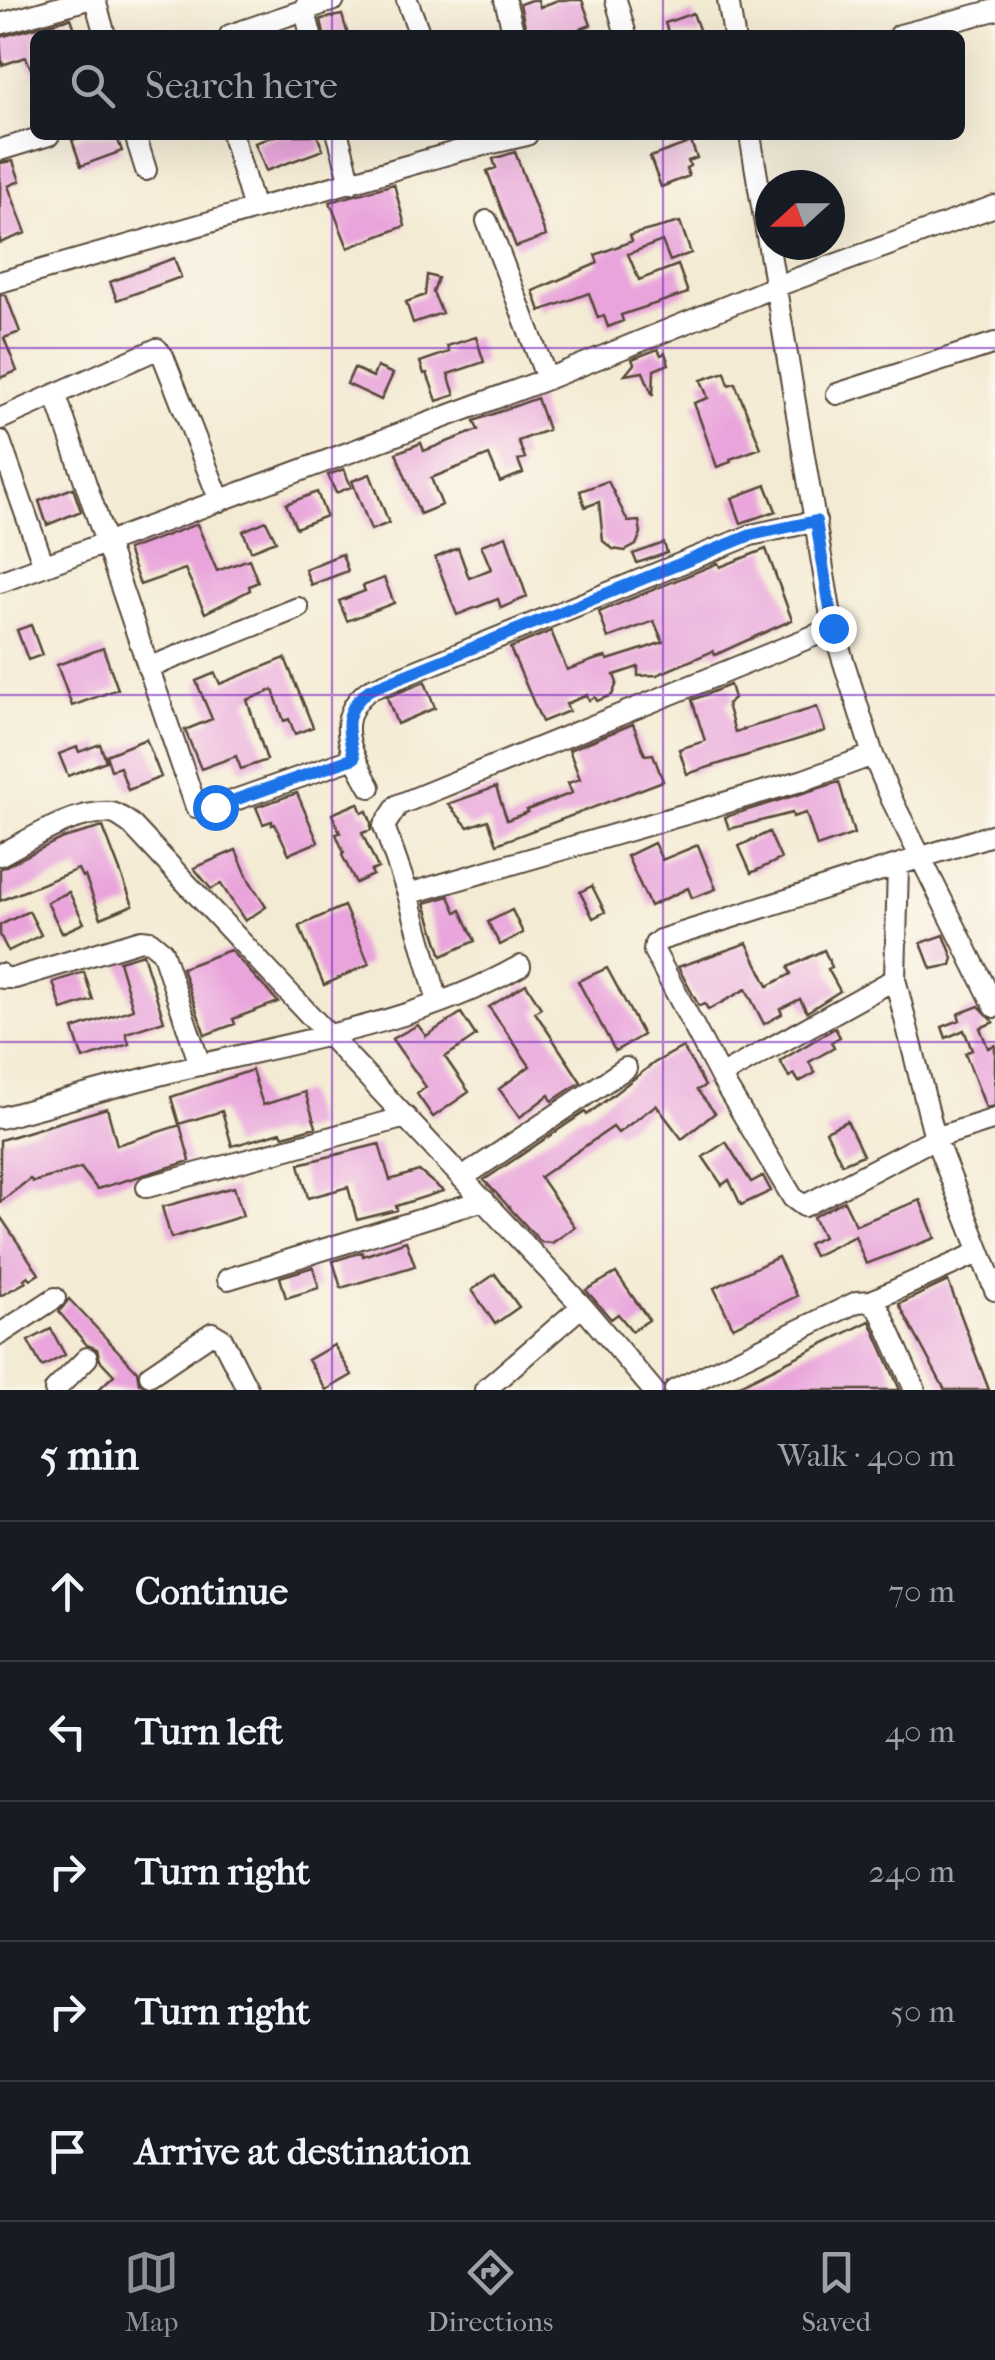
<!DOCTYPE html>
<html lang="en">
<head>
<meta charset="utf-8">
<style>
	:root { --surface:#171b24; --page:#20242c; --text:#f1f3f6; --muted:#9ea1a6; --line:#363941; --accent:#8c9099 }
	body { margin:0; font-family:"IM FELL French Canon",serif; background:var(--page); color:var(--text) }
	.compass { position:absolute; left:755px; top:170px; width:90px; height:90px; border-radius:50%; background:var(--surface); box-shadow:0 10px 40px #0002; rotate:249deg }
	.stop { position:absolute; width:30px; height:30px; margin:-22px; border:8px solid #1a73e8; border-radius:50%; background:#fff }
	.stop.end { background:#1a73e8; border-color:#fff; box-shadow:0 2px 10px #0008 }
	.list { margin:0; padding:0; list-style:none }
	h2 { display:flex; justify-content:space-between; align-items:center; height:130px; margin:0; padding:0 40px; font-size:42px }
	h2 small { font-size:32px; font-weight:400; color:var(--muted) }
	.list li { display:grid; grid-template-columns:65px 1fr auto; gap:30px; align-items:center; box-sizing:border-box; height:140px; padding:0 40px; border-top:2px solid var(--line) }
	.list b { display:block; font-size:38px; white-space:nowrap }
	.list em { font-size:32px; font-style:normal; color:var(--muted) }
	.icon { flex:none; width:55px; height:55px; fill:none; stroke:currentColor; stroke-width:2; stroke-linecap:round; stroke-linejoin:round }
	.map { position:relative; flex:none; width:995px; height:1390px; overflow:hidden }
	.search { position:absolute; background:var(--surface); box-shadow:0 10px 40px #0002; left:30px; right:30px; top:30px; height:110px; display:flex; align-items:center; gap:25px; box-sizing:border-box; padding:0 35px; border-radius:15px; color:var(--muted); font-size:38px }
	.sheet { height:830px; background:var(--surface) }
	nav { display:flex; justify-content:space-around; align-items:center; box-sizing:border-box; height:140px; border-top:2px solid var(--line); background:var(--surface); font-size:28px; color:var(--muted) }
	nav a { display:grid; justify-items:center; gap:5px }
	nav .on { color:var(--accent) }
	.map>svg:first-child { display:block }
</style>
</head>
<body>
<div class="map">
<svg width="995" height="1390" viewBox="0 0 995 1390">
	<rect width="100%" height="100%" fill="#fbf7ec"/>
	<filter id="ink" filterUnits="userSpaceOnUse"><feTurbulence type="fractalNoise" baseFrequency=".01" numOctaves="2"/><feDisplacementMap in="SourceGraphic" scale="20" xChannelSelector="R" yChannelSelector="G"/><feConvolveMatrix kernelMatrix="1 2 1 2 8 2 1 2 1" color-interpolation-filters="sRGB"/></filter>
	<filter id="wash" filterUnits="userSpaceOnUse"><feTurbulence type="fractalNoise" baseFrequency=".0048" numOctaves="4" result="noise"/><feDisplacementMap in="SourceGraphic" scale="40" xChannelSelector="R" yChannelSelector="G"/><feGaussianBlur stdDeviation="2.25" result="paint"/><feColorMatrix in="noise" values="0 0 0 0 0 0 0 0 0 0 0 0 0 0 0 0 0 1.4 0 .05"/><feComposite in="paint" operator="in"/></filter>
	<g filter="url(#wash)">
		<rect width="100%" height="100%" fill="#f4ebd4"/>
		<g id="blocks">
			<!-- building -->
			<path fill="#e9a5db" d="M531,0H538L540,7L558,0H582L591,25L564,35H560L558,30L544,35H527L520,4Z
				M693,13L701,35H669L665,23Z
				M342,15L348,35H324L321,19Z
				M71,18L77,35H35V78L26,57L2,65L0,37Z
				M87,135H116L122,151L81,166L72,140Z
				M277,135H317L323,150L266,171L255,143Z
				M691,142L697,158L688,161L690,166L686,168L689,176L661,187L650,157Z
				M515,152L546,236L516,247L487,171L496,168L493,159Z
				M13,161L20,181L8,186L26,233L0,243V163Z
				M394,184L405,226L348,248L330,202Z
				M680,222L691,253L670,261L662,241L628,254L639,280L678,265L688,293L621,315L623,321L608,327L604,316L598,318L589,293L540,311L533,291L598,263L595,255L632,241L630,235Z
				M174,258L181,277L117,300L110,282Z
				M427,275L438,278L433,292L442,313L413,323L406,302L425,295Z
				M0,295H6L20,332L4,338L17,371L0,378Z
				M476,337L484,362L448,374L455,395L437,401L427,373L424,374L420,362L449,352L447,346Z
				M658,349L661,355L665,353L669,364L654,370L653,396L643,372L625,375L634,364L632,359Z
				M377,367L393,374L381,400L347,384L354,368L373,377Z
				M725,372L729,385L735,383L761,448L730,459L731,462L717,467L694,403L708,398L701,380Z
				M537,398L548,430L518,441L525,458L518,460L523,473L500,482L489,455L431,478L442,505L420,514L396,453L421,443L424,451L478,430L474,421Z
				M344,469L351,487L336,493L328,475Z
				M370,474L389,523L371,530L352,481Z
				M608,481L628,522L639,521L641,533L636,545L625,551L613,549L603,541L599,502L585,507L580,491Z
				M766,485L776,511L741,523L732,498Z
				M73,488L81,511L47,525L39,501Z
				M317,492L326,516L296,528L286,504Z
				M266,521L276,541L251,551L243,531Z
				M197,524L217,571L249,559L258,582L249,586L250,590L205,613L185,569L140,585L127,550Z
				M506,536L527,597L501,608L498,599L457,615L435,558L458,548L469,578L491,569L481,545Z
				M664,543L667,553L637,563L633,554Z
				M766,549L792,620L715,655L713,651L657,675L638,676V667L614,675L617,683L612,695L597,701L595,697L589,700L587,695L566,704L569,711L542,722L510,648L551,631L567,670L594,660L606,657L608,660L646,648L663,642L654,621L608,638L599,612L718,563L720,567Z
				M342,554L348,571L311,585L305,569Z
				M384,578L394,603L347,621L339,601L365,591L363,586Z
				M31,625L42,655L28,660L17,630Z
				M103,648L118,689L72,706L57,665Z
				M285,658L313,727L295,734L289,719L284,721L273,690L247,700L267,760L241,769L236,756L201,769L185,730L212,719L196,681L215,673L220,684Z
				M425,682L435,708L397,724L387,697Z
				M730,685L734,698L727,704L735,732L817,707L825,731L687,774L679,749L705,741L692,700Z
				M633,724L645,755L653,754L663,781L497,844L488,820L468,827L448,804L496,787L507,820L528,812L527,810L572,793L568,783L580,779L569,750Z
				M146,739L161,777L128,790L120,767L111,770L106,755Z
				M100,744L106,761L68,776L59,754L77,747L79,752Z
				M839,782L854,834L817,847L806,813L793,817L792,813L729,829L725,817Z
				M297,793L318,842L289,854L275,824L272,825V821L263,824L256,807Z
				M358,803L362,813L367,811L371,822V830L362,833L378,868L371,871L373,875L356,883L342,855L344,853L336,834L340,833L332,814Z
				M103,827L133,905L101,918L85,876L82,877L78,869L0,901V869L63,838Z
				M769,832L781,859L751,873L739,846Z
				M654,843L662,860L698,845L716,889L692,898L688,888L650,906L627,856Z
				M236,850L249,880L266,907L245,921L221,884L211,889L194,868Z
				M592,886L605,912L593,918L580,892Z
				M69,892L84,923L62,933L47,902Z
				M449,896L456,912L461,910L475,941L442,956L425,903Z
				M344,906L369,964L324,985L299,926Z
				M512,910L523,933L500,945L488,922Z
				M29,911L41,935L8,951L0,935V925Z
				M944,935L953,958L951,965L931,969L921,943Z
				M747,943L768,986L791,974L788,967L824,950L832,967L828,969L840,991L807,1012L800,999L780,1009L782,1014L764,1024L746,989L708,1010L705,1004L699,1006L678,967Z
				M230,950L278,1002L233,1019L235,1024L205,1035L182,968Z
				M143,954L164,1021L126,1033L129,1044L83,1059L73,1029L133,1009L119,961Z
				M607,968L643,1035L615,1051L578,981Z
				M84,972L93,1000L62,1010L53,982Z
				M526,984L541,1008L535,1012L581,1082L552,1101L549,1095L520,1117L499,1089L530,1066L489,1007Z
				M979,1006L994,1022L980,1028L988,1048L995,1045V1106L986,1108L965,1053L972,1050L964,1030L946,1038L942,1027L960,1020L958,1014Z
				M461,1013L476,1036L445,1057L469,1092L433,1117L417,1094L426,1087L392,1039L418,1025L426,1036Z
				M835,1028L840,1037L831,1042L834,1048L809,1062L815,1073L799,1082L794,1074L789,1077L780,1061Z
				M683,1047L705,1086L697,1090L715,1113L682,1139L656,1105L618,1133L613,1127L540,1177L575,1227L552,1243L541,1242L484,1180L585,1112L587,1115L654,1063Z
				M252,1070L263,1105L305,1092L316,1127L283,1136L281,1132L232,1146L222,1111L179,1124L171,1097Z
				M107,1108L117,1145L180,1125L190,1161L97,1189L81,1168L33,1182L30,1179L0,1202V1140Z
				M847,1121L863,1155L842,1164L826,1131Z
				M726,1142L751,1182L763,1176L771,1191L741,1205L729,1180L722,1185L703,1157Z
				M379,1144L390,1180L419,1171L443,1191L396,1206L397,1210L357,1220L348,1187L308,1198L299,1164Z
				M234,1187L243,1216L171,1238L162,1207Z
				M920,1200L935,1238L866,1264L855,1236L814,1256L808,1244L823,1237L813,1217L844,1201L856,1225Z
				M0,1216L39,1274L31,1279L28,1276L24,1279L26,1282L0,1296Z
				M406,1241L415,1266L341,1288L333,1261L362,1252L363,1256Z
				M778,1257L797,1296L733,1327L714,1288Z
				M313,1267L319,1288L286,1298L280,1277Z
				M616,1273L649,1320L632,1331L618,1314L611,1319L586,1290Z
				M495,1274L519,1307L495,1324L472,1290Z
				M948,1281L989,1390H945L899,1304Z
				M69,1299L137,1371L139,1383L154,1390H98L114,1375L100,1360L97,1349L87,1345L59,1312Z
				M870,1321L900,1390H729Z
				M51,1329L65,1355L42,1367L28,1341Z
				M334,1345L352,1375L326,1390L308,1360Z"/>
		</g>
	</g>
	<g filter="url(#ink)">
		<use href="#blocks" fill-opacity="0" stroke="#574739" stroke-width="2.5"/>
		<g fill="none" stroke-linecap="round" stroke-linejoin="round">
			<defs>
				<path id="minor" d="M95,0L105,35
					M407,0L420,35
					M505,0L514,35
					M616,0L626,35
					M728,0L734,35
					M304,8L311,35
					M0,24L85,0
					M230,35L334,0
					M900,35L995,10
					M135,135L146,170
					M232,135L254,209
					M338,135L351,183
					M750,135L833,628L873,755L892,800L995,1007
					M0,150L49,135
					M487,221L547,379
					M0,282L462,150L527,135
					M837,394L995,343
					M56,396L196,807L200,804L215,807L354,758
					M0,419L157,349L163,356L220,501
					M0,441L44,566
					M0,582L547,379L774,287L995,206
					M148,668L298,608
					M370,787C351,754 332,718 369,690L751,535L816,521
					M995,834L660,940L655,944L654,951L720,1076L793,1198L804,1206L935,1138L995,1119
					M0,855C31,839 74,810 111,813C118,814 125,820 131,824L582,1306L653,1390
					M898,866L895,979L935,1138L995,1290
					M408,894L804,780L873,755
					M0,974L3,978H15L141,940L150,941L162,951L200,1065
					M438,1002L408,894L384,826L398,805L833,628
					M720,1076L895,979
					M0,1118C69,1100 138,1079 207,1063C312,1039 426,1019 520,966
					M462,1178L626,1068
					M147,1187L406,1117
					M228,1279L484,1200
					M871,1301L980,1252
					M0,1334L55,1298
					M150,1375L212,1333L222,1339L248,1390
					M55,1390L87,1358
					M485,1390L582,1306
					M675,1390L857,1302L871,1301L881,1313L915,1390"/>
			</defs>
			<!-- minor casing -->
			<use href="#minor" stroke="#574739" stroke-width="24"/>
			<!-- minor -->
			<use href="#minor" stroke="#fff" stroke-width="20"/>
		</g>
	</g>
	<g fill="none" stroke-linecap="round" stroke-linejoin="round" filter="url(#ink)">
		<!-- route -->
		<path stroke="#1a73e8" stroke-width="12" d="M215,807L354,758C347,728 342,711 369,690L751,535L816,521L833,628"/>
	</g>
	<!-- grid -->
	<path fill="none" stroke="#7b2cbf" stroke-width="2.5" stroke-opacity="0.55" d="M332,0V35M663,0V35M332,135V1390M663,135V1390M0,348H995M0,695H995M0,1042H995"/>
</svg>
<svg class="compass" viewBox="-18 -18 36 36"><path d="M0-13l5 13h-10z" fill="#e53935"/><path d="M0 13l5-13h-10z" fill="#9ea1a6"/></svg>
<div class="stop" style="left:215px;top:807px"></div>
<div class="stop end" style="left:833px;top:628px"></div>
<div class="search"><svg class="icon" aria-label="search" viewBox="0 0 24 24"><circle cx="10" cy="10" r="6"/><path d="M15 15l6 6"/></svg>Search here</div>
</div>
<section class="sheet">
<h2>5 min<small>Walk · 400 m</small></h2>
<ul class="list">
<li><svg class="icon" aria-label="ahead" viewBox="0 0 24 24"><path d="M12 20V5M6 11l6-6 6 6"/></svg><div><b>Continue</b></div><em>70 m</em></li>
<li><svg class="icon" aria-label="left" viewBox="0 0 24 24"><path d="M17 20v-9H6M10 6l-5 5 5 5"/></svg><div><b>Turn left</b></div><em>40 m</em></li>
<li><svg class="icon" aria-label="right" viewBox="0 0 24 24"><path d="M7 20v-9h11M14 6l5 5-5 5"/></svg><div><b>Turn right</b></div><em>240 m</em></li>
<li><svg class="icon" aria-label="right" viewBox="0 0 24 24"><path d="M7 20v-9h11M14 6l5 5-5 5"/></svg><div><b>Turn right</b></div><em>50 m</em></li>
<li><svg class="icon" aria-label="arrive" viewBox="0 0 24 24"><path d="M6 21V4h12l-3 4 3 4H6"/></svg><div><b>Arrive at destination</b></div></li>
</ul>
</section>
<nav>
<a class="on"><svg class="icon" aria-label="map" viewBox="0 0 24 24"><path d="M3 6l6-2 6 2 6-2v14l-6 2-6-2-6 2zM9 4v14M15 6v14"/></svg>Map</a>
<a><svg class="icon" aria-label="directions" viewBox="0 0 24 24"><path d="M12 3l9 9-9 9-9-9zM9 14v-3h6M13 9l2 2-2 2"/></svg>Directions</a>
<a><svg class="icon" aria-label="saved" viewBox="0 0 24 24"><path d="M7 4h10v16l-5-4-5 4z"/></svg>Saved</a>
</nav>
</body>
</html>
